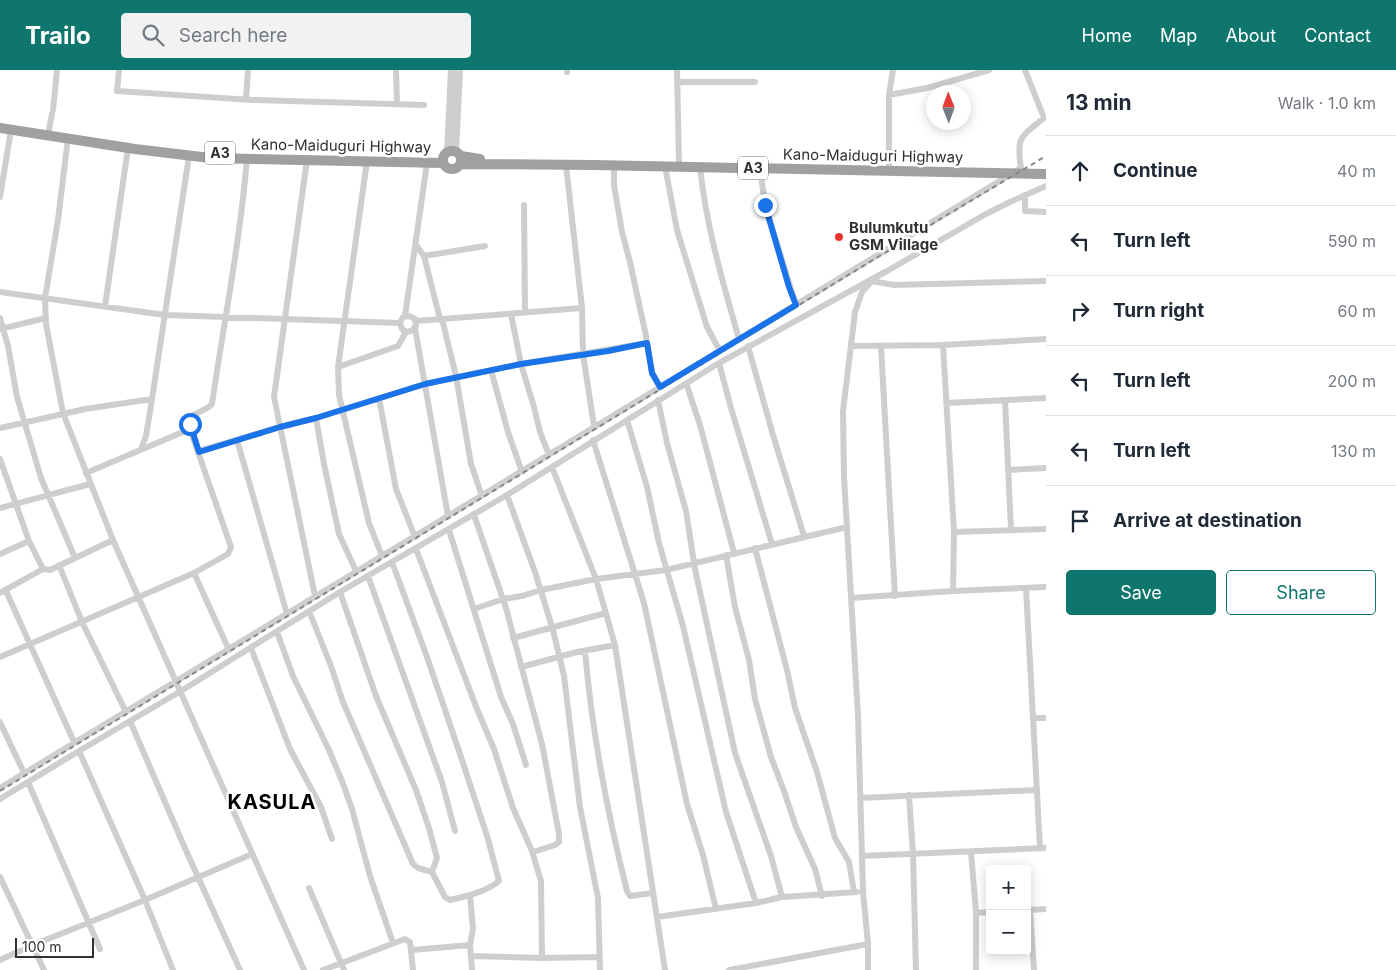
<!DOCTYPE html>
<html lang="en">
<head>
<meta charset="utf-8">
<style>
	:root { --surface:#fff; --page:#f2f2f3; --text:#1f2937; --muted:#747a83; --line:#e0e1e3; --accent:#0f766e }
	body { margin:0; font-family:Inter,sans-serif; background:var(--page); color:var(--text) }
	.controls { position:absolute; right:15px; bottom:15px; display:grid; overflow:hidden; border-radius:5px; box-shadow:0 2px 12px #0003 }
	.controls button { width:45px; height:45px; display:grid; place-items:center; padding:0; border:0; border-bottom:1px solid var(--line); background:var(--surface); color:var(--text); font:25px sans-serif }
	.compass { position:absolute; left:926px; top:15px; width:45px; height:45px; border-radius:50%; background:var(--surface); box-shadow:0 2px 12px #0003; rotate:359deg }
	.scale { position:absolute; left:15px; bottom:12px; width:79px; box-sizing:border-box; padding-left:5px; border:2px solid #313131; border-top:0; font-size:14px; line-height:18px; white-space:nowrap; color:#313131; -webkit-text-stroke:4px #fff; paint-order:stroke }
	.stop { position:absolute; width:15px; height:15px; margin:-11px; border:4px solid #1a73e8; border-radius:50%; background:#fff }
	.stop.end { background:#1a73e8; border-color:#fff; box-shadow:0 1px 5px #0008 }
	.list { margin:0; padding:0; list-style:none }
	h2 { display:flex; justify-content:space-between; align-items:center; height:65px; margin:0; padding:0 20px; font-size:21px }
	h2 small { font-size:16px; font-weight:400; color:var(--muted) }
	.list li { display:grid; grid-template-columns:32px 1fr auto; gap:15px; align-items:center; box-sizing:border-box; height:70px; padding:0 20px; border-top:1px solid var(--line) }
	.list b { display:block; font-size:19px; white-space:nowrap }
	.list em { font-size:16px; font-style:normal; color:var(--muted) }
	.actions { display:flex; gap:10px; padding:15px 20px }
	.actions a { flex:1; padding:11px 0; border:1px solid var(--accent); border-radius:5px; text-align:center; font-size:18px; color:var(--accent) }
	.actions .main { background:var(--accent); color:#fff }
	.icon { flex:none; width:28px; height:28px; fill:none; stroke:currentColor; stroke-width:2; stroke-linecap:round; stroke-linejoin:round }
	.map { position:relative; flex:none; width:1046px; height:900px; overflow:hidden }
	header { display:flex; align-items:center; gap:30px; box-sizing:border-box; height:70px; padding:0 25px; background:var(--accent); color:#fff }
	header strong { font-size:24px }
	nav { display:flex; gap:28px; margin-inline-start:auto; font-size:18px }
	.search { width:350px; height:45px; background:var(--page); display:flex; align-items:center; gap:12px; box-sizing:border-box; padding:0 18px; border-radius:5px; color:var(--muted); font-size:19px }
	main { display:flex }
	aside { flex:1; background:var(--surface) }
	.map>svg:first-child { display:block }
</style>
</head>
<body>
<header>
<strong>Trailo</strong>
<div class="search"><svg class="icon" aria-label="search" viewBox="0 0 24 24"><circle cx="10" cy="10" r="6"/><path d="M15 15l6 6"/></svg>Search here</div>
<nav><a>Home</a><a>Map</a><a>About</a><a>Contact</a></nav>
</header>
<main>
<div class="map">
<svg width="1046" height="900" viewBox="0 0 1046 900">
	<rect width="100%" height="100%" fill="#fff"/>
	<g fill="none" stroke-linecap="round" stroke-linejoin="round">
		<!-- minor -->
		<path stroke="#cecece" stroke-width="6" d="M119,0L117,21L252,30L424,35
			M396,0L397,34
			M567,0V2
			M677,0L679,92
			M677,12H755
			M889,25L927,18L989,0
			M246,30L248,0
			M53,40L57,0
			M48,65L52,44
			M68,68L58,150L45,228L46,254L63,343L113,470L304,900
			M307,90L274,327L315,526
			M367,91L338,297L339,325L369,453L382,486
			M566,95L582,238L583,284L594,356
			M614,95V115L622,162L630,192L646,266L652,303L660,317
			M665,96L677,160L707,257L720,281
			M889,96V25L893,0
			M700,97C706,156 723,213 739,269
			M760,98L765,135L796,235
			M1025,125V141L1046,142
			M0,127L11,60
			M524,135L525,243
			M416,175L424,186L440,249L443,253L456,306L471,394L482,426
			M424,186L485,176
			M882,204L984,145L1010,132L1046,116
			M872,211L894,215L1046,211
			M0,222L165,245L400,253
			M105,236L128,78
			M511,244L521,294L534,337L540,362L549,385
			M405,246L427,93
			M0,248L8,276L17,327L41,408L75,488
			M416,251L582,238
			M415,258L448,446
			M0,259L46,248
			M943,275L954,462L953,521
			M748,276L773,365L804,466
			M851,276L943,275L1046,269
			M881,277L895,526
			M719,293L731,338L772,474
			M338,297L398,276L406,262L411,261L416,256L415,249L409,246L403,247L400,253L402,259L406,262
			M491,300L508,362L522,402
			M686,313L700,355L734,483
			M379,328L396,419L415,467
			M658,330L667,373L686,441L695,499L735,683L771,786L782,827
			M1005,330L1011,460
			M947,333L1046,328
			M316,348L324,394L339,464L356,501
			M627,350L647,417L659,473L683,556L726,742L756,833
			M0,358L85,339L152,329
			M237,370L287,544
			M593,370L644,533L687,734L703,785L716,839
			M141,379L146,366L152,329L189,86
			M199,381L280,357L316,348L425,314L521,294L647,273
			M0,389L29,471L43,499
			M552,397L596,509L615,575L665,900
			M1008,400L1046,398
			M86,403L190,359
			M507,425L535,502L553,560L564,606L580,737L598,828L600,900
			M0,438L90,414
			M474,445L506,538L526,614L542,674L559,764V772L555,775L533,782
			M449,460L501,627L513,654L526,695
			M954,462L1046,459
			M755,478L787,600L795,638L817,702L835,768L849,792L854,822
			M416,479L477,639L494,679L513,738L532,781L541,811L542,888
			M0,484L29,471
			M726,485L735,537L749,590L755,629L771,687L784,721L796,757L815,799L822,826
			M59,495L82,552L126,642
			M194,503L229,580
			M368,506L442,712L455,761
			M1026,518L1040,778
			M6,521L74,672
			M340,522L376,626L416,720L429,758L437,788L432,802
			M0,523L43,499L50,500L113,470
			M851,528L953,521L1046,517
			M474,539L503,529L522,526L541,520L596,509L666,500L847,457
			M309,541L331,596L343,632L413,794L418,798L432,802L445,827L450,830C467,826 486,822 499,811L488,769L460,684L427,587L392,492
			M277,562L293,606L329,680L342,711L352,739L370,806L393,873
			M513,568L606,543
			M251,578L290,679L321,737L332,769
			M585,581C592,662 607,742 627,821L630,826L653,823
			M0,587L194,503L228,484L231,477L190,359L191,347C198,341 206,341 212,334C224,252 240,171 247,89
			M521,597L577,582L615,575
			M1033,648H1046
			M130,651L184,776L240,900
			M0,652L24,703
			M79,681L145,830L173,900
			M28,712L100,879
			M0,718L1021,98C1016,66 1021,67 1044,48L1025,0
			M909,725L913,784L916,900
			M860,728L1037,720
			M0,729L79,681L181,621L340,522L507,425L719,293L885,202
			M971,782L976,843V900
			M862,786L1046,778
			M0,807L44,900
			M309,818L344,900
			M470,825L473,859L470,875L472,900
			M1028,840L1046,839
			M1030,840L1034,900
			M976,843L990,842
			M657,847L756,833L782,827L857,822
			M412,880L470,875
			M471,886L542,888L600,887
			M0,890L33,875L145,830L252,784
			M323,900L405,869L410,872L413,900
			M729,900L868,874
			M868,900V874L863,822L858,646L844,407L843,341L855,242L862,222L872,211"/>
		<!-- tertiary -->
		<path stroke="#cecece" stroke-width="8" d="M448,81L452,0
			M455,81L459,0"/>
		<!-- trunk -->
		<path stroke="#a0a0a0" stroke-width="10" d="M0,58L135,79L210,88L443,93
			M443 90a9 9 0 1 1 18 0a9 9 0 1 1-18 0Z
			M461,86L480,89
			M460,94L594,95L1046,104"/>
		<!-- rail -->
		<path stroke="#868686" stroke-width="2" stroke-dasharray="5 4" stroke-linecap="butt" d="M0,721L942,148L1046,86"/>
	</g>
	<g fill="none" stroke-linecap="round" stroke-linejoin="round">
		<!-- route -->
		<path stroke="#1a73e8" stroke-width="6" d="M190,354L199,382L280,357L316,348L425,314L521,294L608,281L647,273L652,303L660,317L796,235L789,217L765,135"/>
	</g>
	<!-- markers -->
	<circle fill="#ec342f" stroke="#fff" stroke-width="2" cx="839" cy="167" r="5"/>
	<g text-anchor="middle" stroke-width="5" stroke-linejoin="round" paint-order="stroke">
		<!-- shield labels -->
		<g fill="#fff" stroke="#6f6f6f" stroke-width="1">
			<rect x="205" y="71.5" width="30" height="23" rx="4"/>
			<rect x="738" y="86.5" width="30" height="23" rx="4"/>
		</g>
		<g font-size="14" font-weight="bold" fill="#313131">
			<text x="220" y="88">A3</text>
			<text x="753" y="103">A3</text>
		</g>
		<!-- street labels -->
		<g font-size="15" fill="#313131" stroke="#fff">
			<text transform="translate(341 76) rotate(1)" y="5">Kano-Maiduguri Highway</text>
			<text transform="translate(873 86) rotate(1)" y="5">Kano-Maiduguri Highway</text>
		</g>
		<!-- poi labels -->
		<g font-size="15" font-weight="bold" fill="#313131" stroke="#fff" text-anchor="start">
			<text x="849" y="163">Bulumkutu<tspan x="849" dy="17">GSM Village</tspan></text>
		</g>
		<!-- district labels -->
		<g font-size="20" font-weight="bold" letter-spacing="1" fill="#000" stroke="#fff">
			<text x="272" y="739">KASULA</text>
		</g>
	</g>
</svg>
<div class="controls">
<button>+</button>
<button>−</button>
</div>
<svg class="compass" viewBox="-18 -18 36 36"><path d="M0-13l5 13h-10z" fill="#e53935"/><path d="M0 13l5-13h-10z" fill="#747a83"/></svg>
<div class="scale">100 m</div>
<div class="stop" style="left:190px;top:354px"></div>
<div class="stop end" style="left:765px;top:135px"></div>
</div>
<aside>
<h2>13 min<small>Walk · 1.0 km</small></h2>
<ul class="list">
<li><svg class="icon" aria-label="ahead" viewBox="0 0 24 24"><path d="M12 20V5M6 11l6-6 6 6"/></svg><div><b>Continue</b></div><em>40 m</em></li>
<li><svg class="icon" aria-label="left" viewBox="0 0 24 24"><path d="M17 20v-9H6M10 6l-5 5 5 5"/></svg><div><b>Turn left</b></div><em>590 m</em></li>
<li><svg class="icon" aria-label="right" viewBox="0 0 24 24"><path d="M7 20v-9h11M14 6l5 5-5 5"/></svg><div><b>Turn right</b></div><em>60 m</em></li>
<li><svg class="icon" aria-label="left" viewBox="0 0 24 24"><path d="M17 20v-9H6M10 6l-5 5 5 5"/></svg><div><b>Turn left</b></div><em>200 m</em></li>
<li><svg class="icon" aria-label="left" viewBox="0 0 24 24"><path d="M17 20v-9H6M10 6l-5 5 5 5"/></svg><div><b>Turn left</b></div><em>130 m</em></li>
<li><svg class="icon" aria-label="arrive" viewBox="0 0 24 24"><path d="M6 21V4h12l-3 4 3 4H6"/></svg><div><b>Arrive at destination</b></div></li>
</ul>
<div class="actions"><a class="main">Save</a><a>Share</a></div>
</aside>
</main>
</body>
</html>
